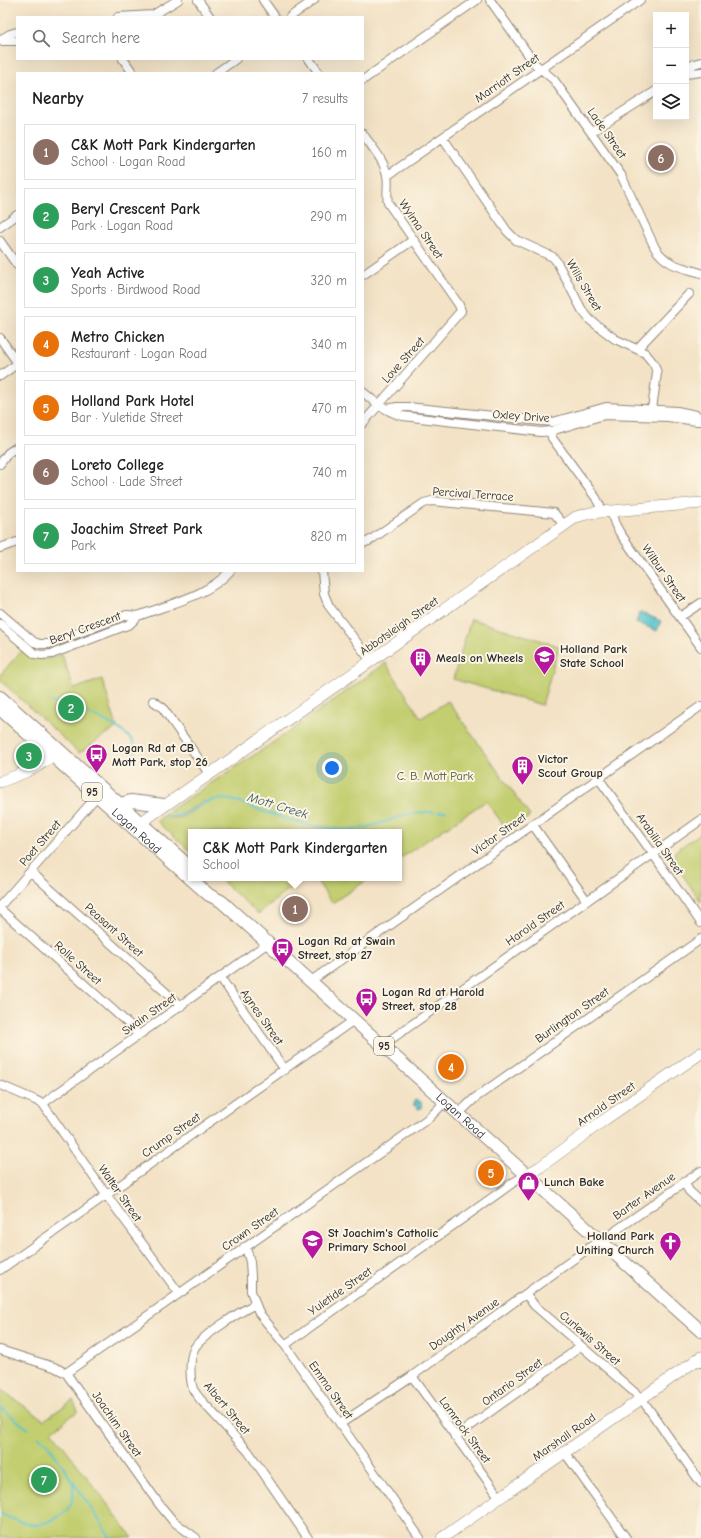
<!DOCTYPE html>
<html lang="en">
<head>
<meta charset="utf-8">
<style>
	:root { --surface:#fff; --page:#f6f6f6; --text:#202124; --muted:#757577; --line:#e0e0e0; --accent:#b5179e }
	body { margin:0; font-family:"Comic Neue",sans-serif; background:var(--page); color:var(--text) }
	.controls { position:absolute; right:12px; top:12px; display:grid; overflow:hidden; border-radius:0px; box-shadow:0 4px 16px #0002 }
	.controls button { width:36px; height:36px; display:grid; place-items:center; padding:0; border:0; border-bottom:1px solid var(--line); background:var(--surface); color:var(--text); font:20px sans-serif }
	.you { position:absolute; left:332px; top:768px; width:14px; height:14px; margin:-10px; border:3px solid #fff; border-radius:50%; background:#1a73e8; box-shadow:0 0 0 6px #1a73e833 }
	.badge { display:grid; place-items:center; width:26px; height:26px; border-radius:50%; background:var(--accent); color:#fff; font-size:13px; font-weight:700 }
	.pin { position:absolute; translate:-50% -50%; border:2px solid #fff; box-shadow:0 1px 4px #0006 }
	.popup { position:absolute; left:188px; top:829px; width:214px; height:52px; box-sizing:border-box; display:grid; place-content:center; border-radius:0px; background:var(--surface); filter:drop-shadow(0 1px 3px #0005); font-size:13px; white-space:nowrap; color:var(--muted) }
	.popup b { font-size:15px; color:var(--text) }
	.popup::after { content:''; position:absolute; left:50%; top:100%; margin-left:-8px; border:8px solid transparent; border-top-color:var(--surface) }
	.list { margin:0; padding:0; list-style:none }
	h2 { display:flex; justify-content:space-between; align-items:center; height:52px; margin:0; padding:0 16px; font-size:17px }
	h2 small { font-size:13px; font-weight:400; color:var(--muted) }
	.list li { display:grid; grid-template-columns:26px 1fr auto; gap:12px; align-items:center; box-sizing:border-box; height:56px; margin:0 8px 8px; padding:0 8px; border:1px solid var(--line); border-radius:0px }
	.list b { display:block; font-size:15px; white-space:nowrap }
	.list p { margin:0; font-size:13px; white-space:nowrap; color:var(--muted) }
	.list em { font-size:13px; font-style:normal; color:var(--muted) }
	.icon { flex:none; width:22px; height:22px; fill:none; stroke:currentColor; stroke-width:2; stroke-linecap:round; stroke-linejoin:round }
	.map { position:relative; flex:none; width:701px; height:1538px; overflow:hidden }
	.search { position:absolute; background:var(--surface); box-shadow:0 4px 16px #0002; left:16px; top:16px; width:348px; height:44px; display:flex; align-items:center; gap:10px; box-sizing:border-box; padding:0 14px; border-radius:0px; color:var(--muted); font-size:15px }
	.panel { position:absolute; background:var(--surface); box-shadow:0 4px 16px #0002; left:16px; top:72px; width:348px; height:500px; border-radius:0px }
	.map>svg:first-child { display:block }
</style>
</head>
<body>
<div class="map">
<svg width="701" height="1538" viewBox="0 0 701 1538">
	<rect width="100%" height="100%" fill="#fcf5e5"/>
	<filter id="ink" filterUnits="userSpaceOnUse"><feTurbulence type="fractalNoise" baseFrequency=".025" numOctaves="2"/><feDisplacementMap in="SourceGraphic" scale="8" xChannelSelector="R" yChannelSelector="G"/><feConvolveMatrix kernelMatrix="1 2 1 2 8 2 1 2 1" color-interpolation-filters="sRGB"/></filter>
	<filter id="wash" filterUnits="userSpaceOnUse"><feTurbulence type="fractalNoise" baseFrequency=".012" numOctaves="4" result="noise"/><feDisplacementMap in="SourceGraphic" scale="16" xChannelSelector="R" yChannelSelector="G"/><feGaussianBlur stdDeviation="0.9" result="paint"/><feColorMatrix in="noise" values="0 0 0 0 0 0 0 0 0 0 0 0 0 0 0 0 0 1.4 0 .05"/><feComposite in="paint" operator="in"/></filter>
	<g filter="url(#wash)">
		<rect width="100%" height="100%" fill="#f3e2c5"/>
		<!-- green -->
		<path fill="#c2ce70" stroke="#767c4e" d="M471,619L559,646L542,705L453,679Z
			M22,650C40,661 42,660 62,655L74,689L102,679L117,727L79,753L0,680V675Z
			M386,663L421,718L448,701L530,816L508,831L486,801L399,859V832H191V852L157,821L169,811L289,732Z
			M701,833V902L675,864V851Z
			M219,878H303L258,914Z
			M315,878H370L332,903Z
			M0,1389L44,1420L73,1400L78,1411L52,1431L133,1538H0Z"/>
		<!-- sand -->
		<path fill="#eeda9e" stroke="#8c8264" d="M204,801L206,802L205,803C193,810 185,819 170,818L174,813L185,812Z"/>
		<!-- water -->
		<path fill="#55c3cc" stroke="#40777c" d="M640,612L661,621L657,631L636,622Z
			M416,1100L421,1102L422,1108L418,1109L417,1106L413,1105L414,1101Z"/>
		<g fill="none" stroke-linecap="round" stroke-linejoin="round">
			<!-- stream -->
			<path stroke="#55c3cc" stroke-width="2" d="M51,702C74,707 121,723 134,743L135,757
				M438,812L446,811
				M165,816C171,816 177,817 183,814C201,807 209,796 231,800C242,802 253,808 263,811C290,821 320,830 349,830C378,829 405,809 434,812
				M0,1407L28,1429
				M39,1437L47,1443L111,1538
				M0,1514C9,1517 19,1522 29,1524C36,1526 41,1524 47,1522C69,1514 75,1505 73,1482"/>
		</g>
	</g>
	<g filter="url(#ink)">
		<g fill="none" stroke-linecap="round" stroke-linejoin="round">
			<defs>
				<path id="street" d="M198,0L210,17
					M263,0L275,17
					M490,0L535,64L554,80L621,175L655,248C667,266 682,267 701,273
					M118,17L153,15L178,0
					M290,17L314,0
					M0,40L10,34L17,32
					M0,41H17
					M123,59L133,73
					M309,59L319,73
					M686,70L694,64L701,62
					M216,73L236,59
					M686,74L701,72
					M363,80L477,0
					M591,132L656,91
					M363,134C371,146 384,160 387,175C389,184 386,194 388,203L459,305L461,311L363,423
					M443,138L507,231L516,240L553,257L557,262L582,310L590,320L615,339L645,353L654,364L657,373L652,409
					M387,176L640,0
					M0,227L17,215
					M0,241L17,265
					M363,275L413,240
					M0,338L17,362
					M637,349L689,294
					M0,376L17,364
					M363,392C375,403 387,412 403,416L541,432L551,431L604,415L668,417L697,421H701
					M386,409L397,407H408L542,421L553,422L606,407L677,411L696,415L701,418
					M551,431L552,438L596,498L603,512
					M0,464L8,453L17,447
					M611,512L615,524L620,533L701,647
					M363,543L369,541L424,503L432,501L554,513L564,525
					M0,548L17,542
					M322,571L324,594L329,606L371,661
					M0,613L34,642L40,644H49L127,615L138,616
					M680,617L701,603
					M0,624L35,654L42,655L52,654L130,624L138,616C169,604 208,596 230,571
					M153,701L162,707L210,775
					M599,779L653,854L701,923
					M533,825L587,901
					M31,872L181,1006
					M0,906L97,796
					M0,909L132,1027L138,1035
					M220,977L285,1070
					M311,981L701,706
					M383,1045L701,820
					M0,1085L35,1100L43,1104L107,1196L179,1293
					M43,1104L49,1099L268,943
					M458,1114L475,1098L701,939
					M684,1182L689,1191L701,1202
					M244,1247L247,1251L250,1262L251,1276V1291L259,1313L285,1345L420,1538
					M0,1270L354,1020
					M526,1294L534,1305L641,1398L701,1483
					M255,1304C242,1311 199,1337 194,1349C189,1360 190,1379 193,1389C195,1393 198,1396 200,1399L248,1451L308,1538
					M285,1345L514,1182L526,1175
					M0,1350L54,1367L66,1373L159,1504L173,1521L196,1538
					M66,1373L387,1148L430,1117L445,1102
					M412,1376L500,1498
					M340,1424L412,1376L593,1245L609,1237L618,1229L701,1171
					M455,1437L572,1353L580,1345
					M565,1453L626,1538"/>
				<path id="secondary" d="M0,782C25,772 39,769 58,750
					M133,828L576,517L590,513L701,503
					M526,1175L540,1167L604,1120L701,1053
					M442,1538L701,1357"/>
				<g id="primary">
					<path d="M0,697L191,868"/>
					<path id="s1" d="M0,709L175,865L209,895L221,901L701,1331"/>
					<path d="M120,804L131,801L164,805"/>
					<path d="M697,1360L701,1361"/>
				</g>
			</defs>
			<!-- street casing -->
			<use href="#street" stroke="#8f8678" stroke-width="10"/>
			<!-- secondary casing -->
			<use href="#secondary" stroke="#8f8678" stroke-width="12"/>
			<!-- primary casing -->
			<use href="#primary" stroke="#8f8678" stroke-width="14"/>
			<!-- street -->
			<use href="#street" stroke="#fff" stroke-width="8"/>
			<!-- secondary -->
			<use href="#secondary" stroke="#fff" stroke-width="11"/>
			<!-- primary -->
			<use href="#primary" stroke="#fff" stroke-width="12"/>
		</g>
	</g>
	<!-- icons -->
	<defs>
		<symbol id="school-pin" viewBox="-11 -11 22 30"><path d="M0 17L-7.5 6A9.5 9.5 0 1 1 7.5 6Z" fill="#b5179e" stroke="#fcf5e5"/><path d="M0-5L7-2L0 1L-7-2ZM-4 1L0 2.5L4 1V4Q0 6-4 4Z" fill="#fff"/></symbol>
		<symbol id="building-pin" viewBox="-11 -11 22 30"><path d="M0 17L-7.5 6A9.5 9.5 0 1 1 7.5 6Z" fill="#b5179e" stroke="#fcf5e5"/><path d="M-4-6H4V6H1V3H-1V6H-4ZM-2.5-4.3h1.7v1.8h-1.7ZM.8-4.3h1.7v1.8H.8ZM-2.5-1h1.7V.8h-1.7ZM.8-1h1.7V.8H.8Z" fill="#fff"/></symbol>
		<symbol id="bus-pin" viewBox="-11 -11 22 30"><path d="M0 17L-7.5 6A9.5 9.5 0 1 1 7.5 6Z" fill="#b5179e" stroke="#fcf5e5"/><path d="M-5-6H5V4H4V6H2V4H-2V6H-4V4H-5ZM-3.5-4V0h7V-4ZM-3.5 1.2v1.5H-2V1.2ZM2 1.2v1.5H3.5V1.2Z" fill="#fff"/></symbol>
		<symbol id="shop-pin" viewBox="-11 -11 22 30"><path d="M0 17L-7.5 6A9.5 9.5 0 1 1 7.5 6Z" fill="#b5179e" stroke="#fcf5e5"/><path d="M-5-2.5h2.3a2.7 3.5 0 0 1 5.4 0H5L5.5 6h-11ZM-1.5-2.5h3a1.5 2.3 0 0 0-3 0Z" fill="#fff"/></symbol>
		<symbol id="church-pin" viewBox="-11 -11 22 30"><path d="M0 17L-7.5 6A9.5 9.5 0 1 1 7.5 6Z" fill="#b5179e" stroke="#fcf5e5"/><path d="M-1.2-6h2.4v3.5h3.3v2.4h-3.3V6h-2.4V-.1h-3.3v-2.4h3.3Z" fill="#fff"/></symbol>
	</defs>
	<g fill-rule="evenodd">
		<use href="#school-pin" x="532" y="644" width="25" height="34"/>
		<use href="#building-pin" x="408" y="646" width="25" height="34"/>
		<use href="#bus-pin" x="84" y="742" width="25" height="34"/>
		<use href="#building-pin" x="510" y="754" width="25" height="34"/>
		<use href="#bus-pin" x="270" y="936" width="25" height="34"/>
		<use href="#bus-pin" x="354" y="986" width="25" height="34"/>
		<use href="#shop-pin" x="516" y="1170" width="25" height="34"/>
		<use href="#school-pin" x="300" y="1228" width="25" height="34"/>
		<use href="#church-pin" x="658" y="1230" width="25" height="34"/>
	</g>
	<g text-anchor="middle" stroke-width="4" stroke-linejoin="round" paint-order="stroke">
		<!-- shield labels -->
		<g fill="#fcf5e5" stroke="#6a6863" stroke-width="1">
			<rect x="82" y="783" width="20" height="18" rx="3"/>
			<rect x="374" y="1037" width="20" height="18" rx="3"/>
		</g>
		<g font-size="11" font-weight="bold" fill="#2b2b2b">
			<text x="92" y="796">95</text>
			<text x="384" y="1050">95</text>
		</g>
		<!-- street labels -->
		<g font-size="12" fill="#2b2b2b" stroke="#fcf5e5">
			<text transform="translate(507 78) rotate(-35)" y="4">Marriott Street</text>
			<text transform="translate(607 133) rotate(55)" y="4">Lade Street</text>
			<text transform="translate(421 229) rotate(56)" y="4">Wylma Street</text>
			<text transform="translate(584 285) rotate(60)" y="4">Wills Street</text>
			<text transform="translate(403 360) rotate(-48)" y="4">Love Street</text>
			<text transform="translate(521 416) rotate(4)" y="4">Oxley Drive</text>
			<text transform="translate(473 494) rotate(4)" y="4">Percival Terrace</text>
			<text transform="translate(664 573) rotate(55)" y="4">Wilbur Street</text>
			<text transform="translate(399 626) rotate(-35)" y="4">Abbotsleigh Street</text>
			<text transform="translate(85 628) rotate(-20)" y="4">Beryl Crescent</text>
			<text dy="4" stroke="none"><textPath href="#s1" startOffset="183">Logan Road</textPath></text>
			<text transform="translate(499 834) rotate(-35)" y="4">Victor Street</text>
			<text transform="translate(40 843) rotate(-49)" y="4">Poet Street</text>
			<text transform="translate(660 844) rotate(55)" y="4">Arabilia Street</text>
			<text transform="translate(535 923) rotate(-35)" y="4">Harold Street</text>
			<text transform="translate(114 930) rotate(42)" y="4">Peasant Street</text>
			<text transform="translate(78 963) rotate(42)" y="4">Rolle Street</text>
			<text transform="translate(149 1014) rotate(-35)" y="4">Swain Street</text>
			<text transform="translate(572 1015) rotate(-35)" y="4">Burlington Street</text>
			<text transform="translate(262 1017) rotate(55)" y="4">Agnes Street</text>
			<text transform="translate(606 1104) rotate(-35)" y="4">Arnold Street</text>
			<text dy="4" stroke="none"><textPath href="#s1" startOffset="615">Logan Road</textPath></text>
			<text transform="translate(171 1135) rotate(-35)" y="4">Crump Street</text>
			<text transform="translate(120 1193) rotate(55)" y="4">Walter Street</text>
			<text transform="translate(644 1196) rotate(-35)" y="4">Barter Avenue</text>
			<text transform="translate(250 1229) rotate(-35)" y="4">Crown Street</text>
			<text transform="translate(340 1291) rotate(-35)" y="4">Yuletide Street</text>
			<text transform="translate(464 1324) rotate(-35)" y="4">Doughty Avenue</text>
			<text transform="translate(590 1338) rotate(41)" y="4">Curlewis Street</text>
			<text transform="translate(512 1382) rotate(-36)" y="4">Ontario Street</text>
			<text transform="translate(331 1390) rotate(55)" y="4">Emma Street</text>
			<text transform="translate(227 1408) rotate(50)" y="4">Albert Street</text>
			<text transform="translate(117 1424) rotate(55)" y="4">Joachim Street</text>
			<text transform="translate(465 1430) rotate(54)" y="4">Lamrock Street</text>
			<text transform="translate(564 1437) rotate(-35)" y="4">Marshall Road</text>
		</g>
		<!-- poi labels -->
		<g font-size="12" font-weight="bold" fill="#2b2b2b" stroke="#fcf5e5" text-anchor="start">
			<text x="560" y="653">Holland Park<tspan x="560" dy="14">State School</tspan></text>
			<text x="436" y="662">Meals on Wheels</text>
			<text x="112" y="752">Logan Rd at CB<tspan x="112" dy="14">Mott Park, stop 26</tspan></text>
			<text x="538" y="763">Victor<tspan x="538" dy="14">Scout Group</tspan></text>
			<text x="298" y="945">Logan Rd at Swain<tspan x="298" dy="14">Street, stop 27</tspan></text>
			<text x="382" y="996">Logan Rd at Harold<tspan x="382" dy="14">Street, stop 28</tspan></text>
			<text x="544" y="1186">Lunch Bake</text>
			<text x="328" y="1237">St Joachim's Catholic<tspan x="328" dy="14">Primary School</tspan></text>
			<text x="654" y="1240" text-anchor="end">Holland Park<tspan x="654" dy="14">Uniting Church</tspan></text>
		</g>
		<!-- park labels -->
		<g font-size="12" fill="#51543c" stroke="#fcf5e5">
			<text x="435" y="780">C. B. Mott Park</text>
		</g>
		<!-- water labels -->
		<g font-size="13" font-style="italic" fill="#38595b" stroke="#fcf5e5">
			<text transform="translate(278 805) rotate(17)" y="5">Mott Creek</text>
		</g>
	</g>
</svg>
<div class="controls">
<button>+</button>
<button>−</button>
<button><svg class="icon" aria-label="layers" viewBox="0 0 24 24"><path d="M12 4l9 5-9 5-9-5zM3 14l9 5 9-5"/></svg></button>
</div>
<div class="you"></div>
<div class="pin badge" style="left:295px;top:909px;background:#8d6e63">1</div>
<div class="popup"><b>C&amp;K Mott Park Kindergarten</b>School</div>
<div class="pin badge" style="left:71px;top:708px;background:#2e9e5b">2</div>
<div class="pin badge" style="left:29px;top:756px;background:#2e9e5b">3</div>
<div class="pin badge" style="left:451px;top:1067px;background:#e8710a">4</div>
<div class="pin badge" style="left:491px;top:1173px;background:#e8710a">5</div>
<div class="pin badge" style="left:661px;top:158px;background:#8d6e63">6</div>
<div class="pin badge" style="left:44px;top:1480px;background:#2e9e5b">7</div>
<div class="search"><svg class="icon" aria-label="search" viewBox="0 0 24 24"><circle cx="10" cy="10" r="6"/><path d="M15 15l6 6"/></svg>Search here</div>
<section class="panel">
<h2>Nearby<small>7 results</small></h2>
<ul class="list">
<li><span class="badge" style="background:#8d6e63">1</span><div><b>C&amp;K Mott Park Kindergarten</b><p>School · Logan Road</p></div><em>160 m</em></li>
<li><span class="badge" style="background:#2e9e5b">2</span><div><b>Beryl Crescent Park</b><p>Park · Logan Road</p></div><em>290 m</em></li>
<li><span class="badge" style="background:#2e9e5b">3</span><div><b>Yeah Active</b><p>Sports · Birdwood Road</p></div><em>320 m</em></li>
<li><span class="badge" style="background:#e8710a">4</span><div><b>Metro Chicken</b><p>Restaurant · Logan Road</p></div><em>340 m</em></li>
<li><span class="badge" style="background:#e8710a">5</span><div><b>Holland Park Hotel</b><p>Bar · Yuletide Street</p></div><em>470 m</em></li>
<li><span class="badge" style="background:#8d6e63">6</span><div><b>Loreto College</b><p>School · Lade Street</p></div><em>740 m</em></li>
<li><span class="badge" style="background:#2e9e5b">7</span><div><b>Joachim Street Park</b><p>Park</p></div><em>820 m</em></li>
</ul>
</section>
</div>
</body>
</html>
